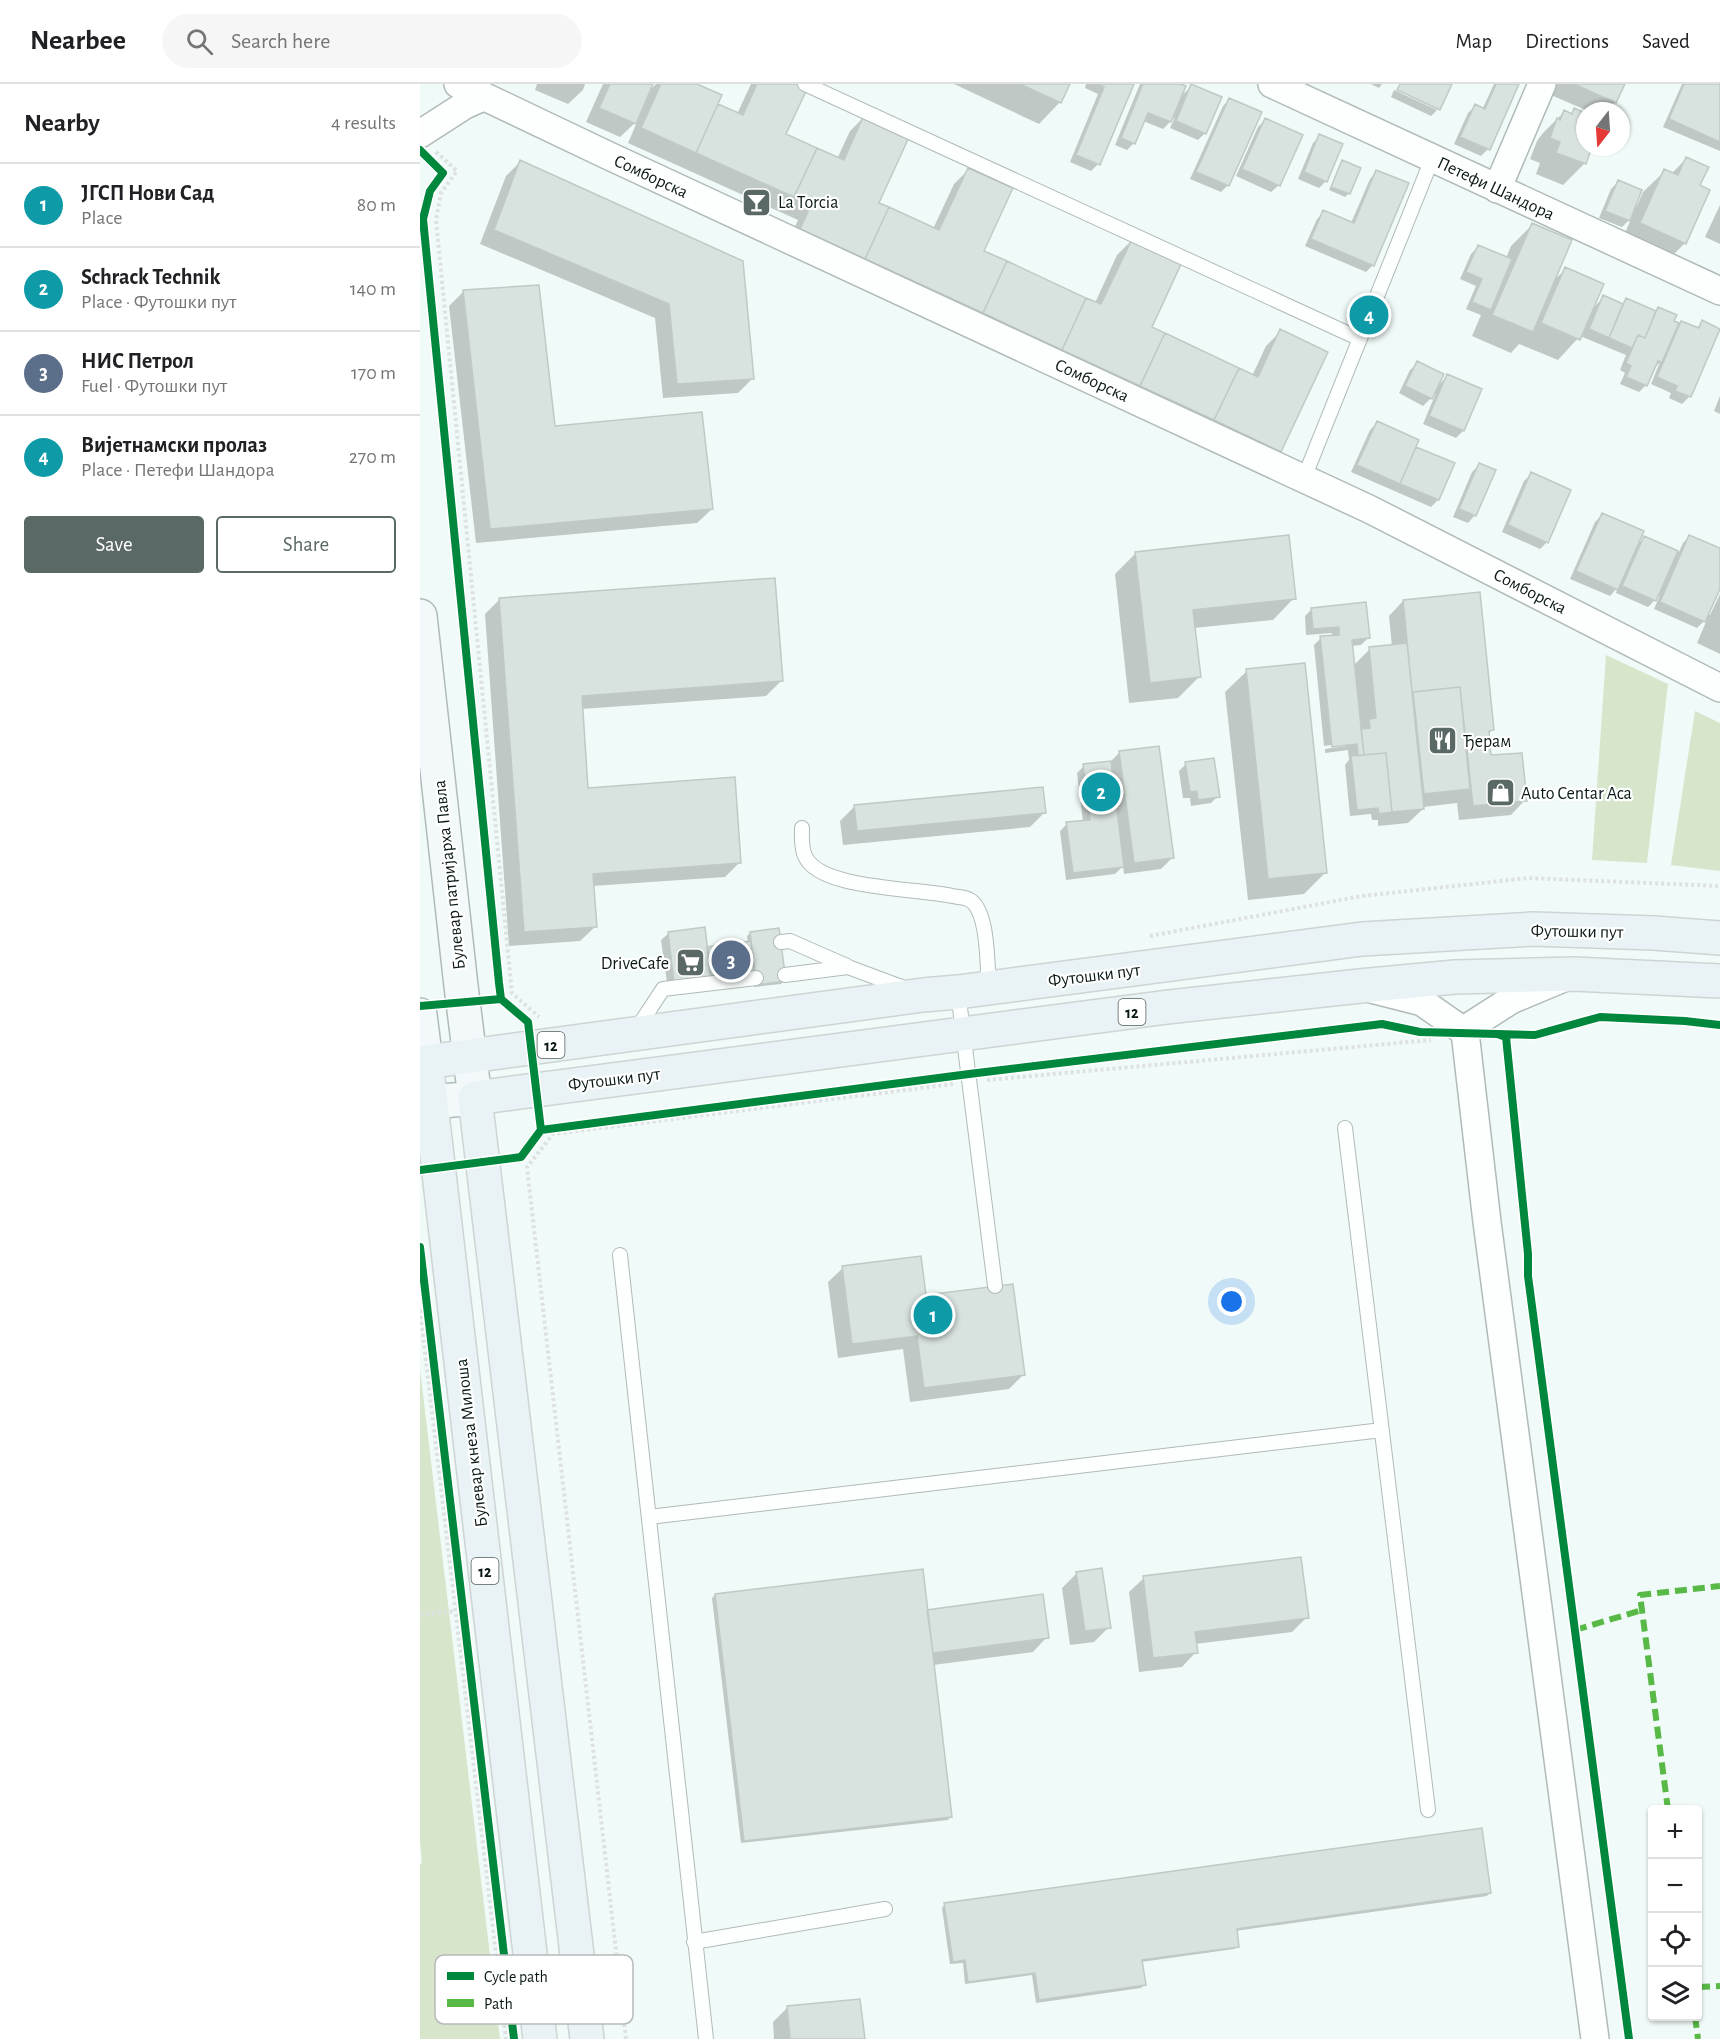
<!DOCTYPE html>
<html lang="en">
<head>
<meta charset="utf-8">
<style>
	:root { --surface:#fff; --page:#f6f6f6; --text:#202124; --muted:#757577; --line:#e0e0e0; --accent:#5a6866 }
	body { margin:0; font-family:"Alegreya Sans",sans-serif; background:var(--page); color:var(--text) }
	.controls { position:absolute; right:18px; bottom:18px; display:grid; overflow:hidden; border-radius:6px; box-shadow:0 2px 4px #0004 }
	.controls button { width:54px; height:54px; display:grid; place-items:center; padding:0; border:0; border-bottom:2px solid var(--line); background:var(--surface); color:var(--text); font:30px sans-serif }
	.compass { position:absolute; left:1156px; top:18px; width:54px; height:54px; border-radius:50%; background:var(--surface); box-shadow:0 2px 4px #0004; rotate:197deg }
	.you { position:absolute; left:812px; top:1218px; width:21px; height:21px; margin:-15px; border:4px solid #fff; border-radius:50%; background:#1a73e8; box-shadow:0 0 0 9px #1a73e833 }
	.badge { display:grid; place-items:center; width:39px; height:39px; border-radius:50%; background:var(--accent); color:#fff; font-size:20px; font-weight:700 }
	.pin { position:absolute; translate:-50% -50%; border:3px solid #fff; box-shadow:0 2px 6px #0006 }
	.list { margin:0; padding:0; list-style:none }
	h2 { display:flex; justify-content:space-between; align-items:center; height:78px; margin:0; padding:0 24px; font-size:26px }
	h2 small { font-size:20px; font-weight:400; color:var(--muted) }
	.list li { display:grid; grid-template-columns:39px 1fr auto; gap:18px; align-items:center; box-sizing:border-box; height:84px; padding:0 24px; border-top:2px solid var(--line) }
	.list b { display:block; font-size:22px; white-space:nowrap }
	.list p { margin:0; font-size:20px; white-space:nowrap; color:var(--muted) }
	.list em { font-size:20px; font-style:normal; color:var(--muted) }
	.actions { display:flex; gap:12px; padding:18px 24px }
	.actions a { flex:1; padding:14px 0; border:2px solid var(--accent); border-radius:6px; text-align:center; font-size:21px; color:var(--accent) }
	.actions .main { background:var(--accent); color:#fff }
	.icon { flex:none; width:33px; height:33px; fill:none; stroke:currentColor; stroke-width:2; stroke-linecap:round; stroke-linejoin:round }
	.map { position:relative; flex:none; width:1300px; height:1955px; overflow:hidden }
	header { display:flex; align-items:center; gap:36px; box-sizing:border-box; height:84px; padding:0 30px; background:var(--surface); border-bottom:2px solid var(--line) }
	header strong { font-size:28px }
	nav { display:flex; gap:33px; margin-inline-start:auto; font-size:21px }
	.search { width:420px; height:54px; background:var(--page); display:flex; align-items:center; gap:15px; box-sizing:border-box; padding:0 21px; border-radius:33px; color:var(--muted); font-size:22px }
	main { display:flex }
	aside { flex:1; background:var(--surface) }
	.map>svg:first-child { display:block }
</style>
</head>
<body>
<header>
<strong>Nearbee</strong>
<div class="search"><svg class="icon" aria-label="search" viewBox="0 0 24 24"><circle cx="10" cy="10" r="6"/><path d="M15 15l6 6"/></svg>Search here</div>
<nav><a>Map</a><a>Directions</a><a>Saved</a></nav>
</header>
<main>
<aside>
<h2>Nearby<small>4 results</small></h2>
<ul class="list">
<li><span class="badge" style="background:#0f9aa8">1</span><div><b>ЈГСП Нови Сад</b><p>Place</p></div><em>80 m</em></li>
<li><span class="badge" style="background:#0f9aa8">2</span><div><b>Schrack Technik</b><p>Place · Футошки пут</p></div><em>140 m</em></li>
<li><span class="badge" style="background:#5c6f8a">3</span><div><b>НИС Петрол</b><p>Fuel · Футошки пут</p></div><em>170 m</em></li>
<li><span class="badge" style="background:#0f9aa8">4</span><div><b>Вијетнамски пролаз</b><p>Place · Петефи Шандора</p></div><em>270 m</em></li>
</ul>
<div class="actions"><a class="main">Save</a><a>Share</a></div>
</aside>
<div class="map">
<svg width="1300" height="1955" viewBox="0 0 1300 1955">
	<rect width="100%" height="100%" fill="#f0faf8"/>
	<!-- green -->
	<path fill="#d7e6cb" d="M1186,571L1248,600L1227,779L1172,776Z
		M1275,627L1300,639V787L1251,781Z
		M0,1285L80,1955H0V1780L2,1779L0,1757Z"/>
	<!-- shadow -->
	<path fill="#0003" d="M117,0H165L163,6L148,20L115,6Z
		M183,0H232L229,7L236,0H273L296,21L317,30L331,0H373L364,51L417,75L430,47L445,32L457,119L513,145L534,100L548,86L562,167L675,219L697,171L712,156L730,244L832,292L846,262L861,247L860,367L845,382L367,160L378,136L208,59L218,36L200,53L166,38Z
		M534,0H648L640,18L619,40Z
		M666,0H712L678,80L671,87L650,78L678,10L665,4Z
		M720,0H757L760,13L772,2L785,49L778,56L750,44L755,33L743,45L723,37L714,59L707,66L695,61Z
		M951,0H962L959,4Z
		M1074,0H1097L1068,65L1061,72L1034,60L1048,29L1055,22L1062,26Z
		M1136,0H1203L1195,18L1186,27H1168L1131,11Z
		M1262,0H1300V67L1243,43Z
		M974,6L1017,26L1011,32L971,13Z
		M810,15L808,101L801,108L770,95L803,22Z
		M1154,26L1165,30V63H1171L1165,79L1143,101L1116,90L1120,79L1110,75L1117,57L1123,49L1144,28L1150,31Z
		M845,36L859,101L851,108L816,92L838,43Z
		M900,52L906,97L899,104L878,95L893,59Z
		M1266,75L1278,102L1265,159L1244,180L1200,160L1212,133L1202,143L1179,134L1191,105L1198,98L1217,122L1223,108L1245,87L1251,90Z
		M100,78L333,294L318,309L243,314L235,234L60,160L86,92Z
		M923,78L939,85L928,110L925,113L909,106Z
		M957,88L953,181L946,188L885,162L897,135L904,128L931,139L950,95Z
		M1300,121V160L1285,153Z
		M1112,141L1133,197L1146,185L1172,225L1184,213L1202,220L1206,216L1235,228L1238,225L1252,238L1259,240L1261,238L1276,245L1282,238L1298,244L1269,313L1262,320L1249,314L1251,309L1231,300L1240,278L1234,285L1226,301L1219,308L1200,300L1205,289L1200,286L1206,271L1160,252L1138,276L1099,260L1091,269L1052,252L1061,231L1046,225L1056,202L1040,195L1051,170L1058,163L1086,174L1091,162Z
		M43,208L133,344L292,425L277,439L56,459L29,222Z
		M998,279L1017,303L1027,292L1060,306L1043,347L1036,354L1003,340L1016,309L1003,322L979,309L990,286Z
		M1300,312V330L1294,327Z
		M957,339L994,363L1033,380L1018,416L1011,423L931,388L950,346Z
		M1059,381L1055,431L1048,439L1033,433L1052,388Z
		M1111,390L1127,458L1120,465L1082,448L1104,397Z
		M1182,431L1215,463L1225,453L1259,468L1263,459L1270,452L1300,466V501L1287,530L1290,531L1300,510V570L1277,559L1288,533L1277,544L1234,525L1240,511L1228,523L1196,509L1198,503L1190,512L1150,495L1175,438Z
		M716,469L874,514L853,536L774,544L779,593L758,614L709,619L695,490Z
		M79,516L361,597L346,612L161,625L167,705L320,778L305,793L172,802L175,843L160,857L89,862L65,530Z
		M983,517L1072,646L1068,650L1070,673L1105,716L1091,731L1039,736L1037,719L1003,723V725L988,739L958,742V736H952L951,730L930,732L925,681L929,676L928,666L905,669V665L927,662V659L904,662L894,561L901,554L912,553V549L886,551L885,532L892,525L948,554L941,561L931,562L933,582L950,565L972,563L969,532Z
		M827,587L906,788L884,810L828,816L805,608Z
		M700,668L752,774L741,785L704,790L703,782L695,790L646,796L640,747L647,740L663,738L657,689L664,682L689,679Z
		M766,680L798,712L791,719L771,722L770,714H763L759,687Z
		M435,722L625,728L610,743L423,761L420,737Z
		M249,849L286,864L328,859L327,852L330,849L364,896L361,900L334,903L332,892L248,905L241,856Z
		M423,1184L505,1213L603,1291L589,1305L490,1318L483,1265L418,1274L408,1198Z
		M657,1489L689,1543L674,1558L650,1561L642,1504Z
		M724,1494L887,1533L872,1548L775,1560L776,1568L762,1583L719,1588L709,1508Z
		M295,1511L506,1527L627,1553L613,1568L513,1581L531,1732L528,1736L321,1759L292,1514Z
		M1070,1808L1067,1812L815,1847L818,1862L814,1865L721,1878L724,1901L721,1904L616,1919L612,1891L545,1900L543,1879L530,1880L522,1824L525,1820Z
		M367,1924L443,1955H354L353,1938Z"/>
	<!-- building -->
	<path fill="#d8e2de" stroke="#bfcac4" stroke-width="1.5" d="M190,0H233L216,40L179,24Z
		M241,0H277L302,11L276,69L221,44Z
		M337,0H377L387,5L366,50L397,64L374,113L276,69L298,20L323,31Z
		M600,0H650L641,19Z
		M678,0H714L680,81L656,71L684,3Z
		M723,0H761L766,2L751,38L728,29L715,60L701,54Z
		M771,0L802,13L786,50L756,37Z
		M980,0H1032L1020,26L977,6Z
		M1076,0H1099L1070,66L1040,53L1055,20L1065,25Z
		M1154,0H1205L1196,19Z
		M1264,0H1300V58L1249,35Z
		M809,14L842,28L809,102L776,88Z
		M1154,24L1165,29V63H1172L1166,80L1136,69L1140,58L1130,54L1137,34L1140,36L1144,26L1152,30Z
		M444,31L490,51L459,119L469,123L445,175L380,145L391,121L374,113L397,64L424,76Z
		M845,34L883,51L860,102L822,85Z
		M899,50L923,60L907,98L884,88Z
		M1266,73L1289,83L1280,101L1290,106L1266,160L1220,139L1244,85L1258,91Z
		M100,76L323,177L334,295L257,300L249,220L74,146Z
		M922,76L941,84L930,110L911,103Z
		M548,84L593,104L564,167L587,177L563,229L445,175L469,123L519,146Z
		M956,86L989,99L954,182L891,155L903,126L934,139Z
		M1198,96L1222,106L1210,137L1185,127Z
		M1112,139L1152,156L1113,248L1072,231Z
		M712,155L762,178L732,243L745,249L720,302L642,266L666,214L681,220Z
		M1058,161L1092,175L1071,226L1052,218L1062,195L1046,188Z
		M587,177L666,214L642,266L563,229Z
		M1145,183L1184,200L1160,256L1121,239Z
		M119,201L135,342L282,328L293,425L70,445L43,206Z
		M1183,211L1203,220L1189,254L1169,245Z
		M1206,214L1236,227L1225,254L1218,251L1212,264L1189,254Z
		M1238,223L1257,231L1254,237L1259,239L1242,278L1238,277L1227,302L1206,293L1211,282L1206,279L1218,251L1225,254Z
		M1282,236L1300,245L1271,313L1255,307L1257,302L1237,293L1261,237L1279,244Z
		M860,245L908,268L861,368L794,336L819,284L838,293Z
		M745,249L819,284L794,336L720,302Z
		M997,277L1024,290L1012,315L985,302Z
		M1027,290L1062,305L1044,347L1009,332Z
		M957,337L999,356L980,400L937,381Z
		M996,363L1035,379L1019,416L980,400Z
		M1059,379L1076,386L1056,432L1039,425Z
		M1111,388L1151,406L1128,459L1088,441Z
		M1182,429L1224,447L1198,506L1156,487Z
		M869,451L876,515L773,526L781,593L730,599L715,468Z
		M1269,451L1300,464V505L1285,538L1240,518Z
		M1224,452L1258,467L1236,517L1202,502Z
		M355,494L363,597L162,612L168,704L315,693L321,779L173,790L177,843L104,848L79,514Z
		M1060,508L1074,646L1069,647L1071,671L1102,669L1107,717L1053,722L1040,603L992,608L983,516Z
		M946,518L950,554L932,556L944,671L938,672L937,660L912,663L900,552L919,551V543L893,545L891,524Z
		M987,559L1004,725L972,728L966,669L944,671L941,645L950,644L949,635L956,634L949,563Z
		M885,579L907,789L848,795L826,585Z
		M1040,603L1050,705L1004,710L993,608Z
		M739,662L754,774L714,779L699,667Z
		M966,669L972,728L959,730L958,724L937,726L931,672Z
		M794,674L800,713L778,716L777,707L770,708L765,678Z
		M691,677L704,783L653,789L646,738L670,736L663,680Z
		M623,703L626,729L437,747L434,721Z
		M285,843L291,894L254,899L248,848Z
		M359,844L366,897L336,901L330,848Z
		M331,857L335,889L291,894L287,863Z
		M501,1172L506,1211L593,1200L605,1291L504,1304L497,1252L432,1260L422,1182Z
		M881,1473L889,1534L775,1548L778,1569L733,1574L723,1492Z
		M682,1484L691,1544L665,1547L656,1488Z
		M503,1485L532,1733L324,1757L295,1510Z
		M623,1510L629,1554L513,1569L507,1526Z
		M1062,1744L1071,1809L817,1845L819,1863L722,1876L726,1901L619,1916L615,1889L548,1898L545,1876L533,1878L524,1819Z
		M440,1915L445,1955H370L367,1922Z"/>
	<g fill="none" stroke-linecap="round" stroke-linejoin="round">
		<defs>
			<path id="service" d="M385,0L940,255
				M884,394L1012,75
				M382,744C382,753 381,764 385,772C399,806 499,804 532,812C537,813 545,813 550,816C569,828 567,883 569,904
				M361,858L370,857L427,882
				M365,891L428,883L487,905
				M538,908L575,1202
				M216,946L243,905L336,894
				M925,1044L1008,1726
				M200,1171L286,1955
				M229,1433L962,1346
				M274,1858L465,1825"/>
			<path id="minor" d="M38,0L187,71L949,425L1300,604
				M852,0L1300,207
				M0,50L45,21L63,13
				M1077,105L1122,0
				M951,905L1002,918L1045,948L1067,1138L1175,1955
				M1044,946L1091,916L1146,893"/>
			<path id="secondary" d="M0,532L41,902L55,1014L0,1019
				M0,931L6,978H0"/>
			<path id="primary" d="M120,1955L6,978L503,911L538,908L942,855L1113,845L1234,849L1300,854
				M167,1955L55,1014L748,923L940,902L1035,893L1154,890L1300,897"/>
		</defs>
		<!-- service casing -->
		<use href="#service" stroke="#b0bbb9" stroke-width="16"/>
		<!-- minor casing -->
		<use href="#minor" stroke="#b0bbb9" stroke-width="30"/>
		<!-- secondary casing -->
		<use href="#secondary" stroke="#b0bbb9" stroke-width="36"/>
		<!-- primary casing -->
		<use href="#primary" stroke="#cdd4d3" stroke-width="36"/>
		<!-- path -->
		<path stroke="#dee1e1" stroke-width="4" stroke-dasharray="3 3" stroke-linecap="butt" d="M16,68L37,87L21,109L16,136L92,909L119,933
			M730,852L942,812L1109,794L1300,802
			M567,996L1011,956
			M0,1226L86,1955
			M0,1531L36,1527
			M206,1955L107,1083L133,1050L533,1000"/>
		<!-- service -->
		<use href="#service" stroke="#fdfefe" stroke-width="14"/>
		<!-- minor -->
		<use href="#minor" stroke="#fdfefe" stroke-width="27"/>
		<!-- secondary -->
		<use href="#secondary" stroke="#f3f9fa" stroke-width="33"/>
		<!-- primary -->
		<use href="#primary" stroke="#e9f3f5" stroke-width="33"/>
		<!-- quiet -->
		<path stroke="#58b947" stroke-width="6" stroke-dasharray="12 6" stroke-linecap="butt" d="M1155,1546L1222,1526
			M1248,1726L1220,1511L1300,1502
			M1278,1903L1300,1902
			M1275,1932L1278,1955"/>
		<defs>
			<path id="cycleway" d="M0,66L23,89L10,107L3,135L79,899L81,915L108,938L121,1046L101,1073L0,1086
				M0,922L81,915
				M1080,951L1086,953L1108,1170V1192L1209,1955
				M121,1046L549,990L962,940L1000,948L1115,951L1180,933L1265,937L1300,941
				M0,1163L94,1955"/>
		</defs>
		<!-- cycleway casing -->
		<use href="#cycleway" stroke="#fff" stroke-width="11"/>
		<!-- cycleway -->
		<use href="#cycleway" stroke="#00873e" stroke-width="8"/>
	</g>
	<!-- icons -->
	<defs>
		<symbol id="bar-square" viewBox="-11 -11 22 22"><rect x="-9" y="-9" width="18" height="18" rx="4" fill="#5a6866" stroke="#fff"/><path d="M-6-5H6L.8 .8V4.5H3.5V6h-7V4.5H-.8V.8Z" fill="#fff"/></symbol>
		<symbol id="restaurant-square" viewBox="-11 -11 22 22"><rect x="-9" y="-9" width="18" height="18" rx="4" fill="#5a6866" stroke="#fff"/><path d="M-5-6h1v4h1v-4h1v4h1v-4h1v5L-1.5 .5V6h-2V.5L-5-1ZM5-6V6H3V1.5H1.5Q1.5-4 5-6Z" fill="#fff"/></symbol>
		<symbol id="shop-square" viewBox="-11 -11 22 22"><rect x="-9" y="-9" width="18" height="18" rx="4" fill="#5a6866" stroke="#fff"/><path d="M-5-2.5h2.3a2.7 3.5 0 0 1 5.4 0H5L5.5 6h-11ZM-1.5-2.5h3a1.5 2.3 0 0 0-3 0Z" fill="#fff"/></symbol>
		<symbol id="supermarket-square" viewBox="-11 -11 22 22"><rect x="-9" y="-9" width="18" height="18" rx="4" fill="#5a6866" stroke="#fff"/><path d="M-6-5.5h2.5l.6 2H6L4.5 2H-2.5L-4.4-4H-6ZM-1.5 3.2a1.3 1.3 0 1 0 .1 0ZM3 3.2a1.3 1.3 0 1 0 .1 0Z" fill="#fff"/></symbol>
	</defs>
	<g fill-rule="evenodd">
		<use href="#bar-square" x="320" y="102" width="33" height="33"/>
		<use href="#restaurant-square" x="1006" y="640" width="33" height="33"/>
		<use href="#shop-square" x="1064" y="692" width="33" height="33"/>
		<use href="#supermarket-square" x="254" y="862" width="33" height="33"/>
	</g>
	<g text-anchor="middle" stroke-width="4.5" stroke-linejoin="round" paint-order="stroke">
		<!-- shield labels -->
		<g fill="#fff" stroke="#545e5d" stroke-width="1.5">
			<rect x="698.5" y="915" width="27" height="26" rx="4.5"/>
			<rect x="117.5" y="948" width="27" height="26" rx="4.5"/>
			<rect x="51.5" y="1474" width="27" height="26" rx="4.5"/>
		</g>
		<g font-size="16" font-weight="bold" fill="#0a1917">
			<text x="712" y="934">12</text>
			<text x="131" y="967">12</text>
			<text x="65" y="1493">12</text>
		</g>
		<!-- street labels -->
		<g font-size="18" fill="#0a1917" stroke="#fff">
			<text transform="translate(231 92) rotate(25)" y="6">Сомборска</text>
			<text transform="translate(1076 104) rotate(25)" y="6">Петефи Шандора</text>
			<text transform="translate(672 296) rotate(25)" y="6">Сомборска</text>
			<text transform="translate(1110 507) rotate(27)" y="6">Сомборска</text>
			<text transform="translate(29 791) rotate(-96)" y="6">Булевар патријарха Павла</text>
			<text transform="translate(1157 847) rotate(1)" y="6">Футошки пут</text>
			<text transform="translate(674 891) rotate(-7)" y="6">Футошки пут</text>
			<text transform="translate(194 995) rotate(-7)" y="6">Футошки пут</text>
			<text transform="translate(51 1359) rotate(-97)" y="6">Булевар кнеза Милоша</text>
		</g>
		<!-- poi labels -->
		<g font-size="18" fill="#0a1917" stroke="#fff" text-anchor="start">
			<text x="358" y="124">La Torcia</text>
			<text x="1043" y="663">Ђерам</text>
			<text x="1101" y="715">Auto Centar Aca</text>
			<text x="249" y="885" text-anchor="end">DriveCafe</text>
		</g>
	</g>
	<!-- legend -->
	<rect x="15" y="1871" width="198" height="69" rx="9" fill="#fff" stroke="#b6bab9" stroke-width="1.5"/>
	<rect x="27" y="1888" width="27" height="8" fill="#00873e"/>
	<rect x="27" y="1915" width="27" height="8" fill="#58b947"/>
	<g font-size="16" fill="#0a1917">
		<text x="64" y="1898">Cycle path</text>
		<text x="64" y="1925">Path</text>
	</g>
</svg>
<div class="controls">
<button>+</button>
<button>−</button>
<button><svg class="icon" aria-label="locate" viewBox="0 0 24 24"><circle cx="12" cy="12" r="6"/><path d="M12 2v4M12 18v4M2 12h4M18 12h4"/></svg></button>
<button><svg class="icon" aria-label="layers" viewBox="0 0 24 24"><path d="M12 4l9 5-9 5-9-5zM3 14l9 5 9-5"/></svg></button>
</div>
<svg class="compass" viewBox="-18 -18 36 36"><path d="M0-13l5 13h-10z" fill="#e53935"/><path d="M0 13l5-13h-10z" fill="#757577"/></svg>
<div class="you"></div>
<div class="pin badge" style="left:513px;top:1231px;background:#0f9aa8">1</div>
<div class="pin badge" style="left:681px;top:708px;background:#0f9aa8">2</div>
<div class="pin badge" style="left:311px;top:876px;background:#5c6f8a">3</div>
<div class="pin badge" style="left:949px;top:231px;background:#0f9aa8">4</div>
</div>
</main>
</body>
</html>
